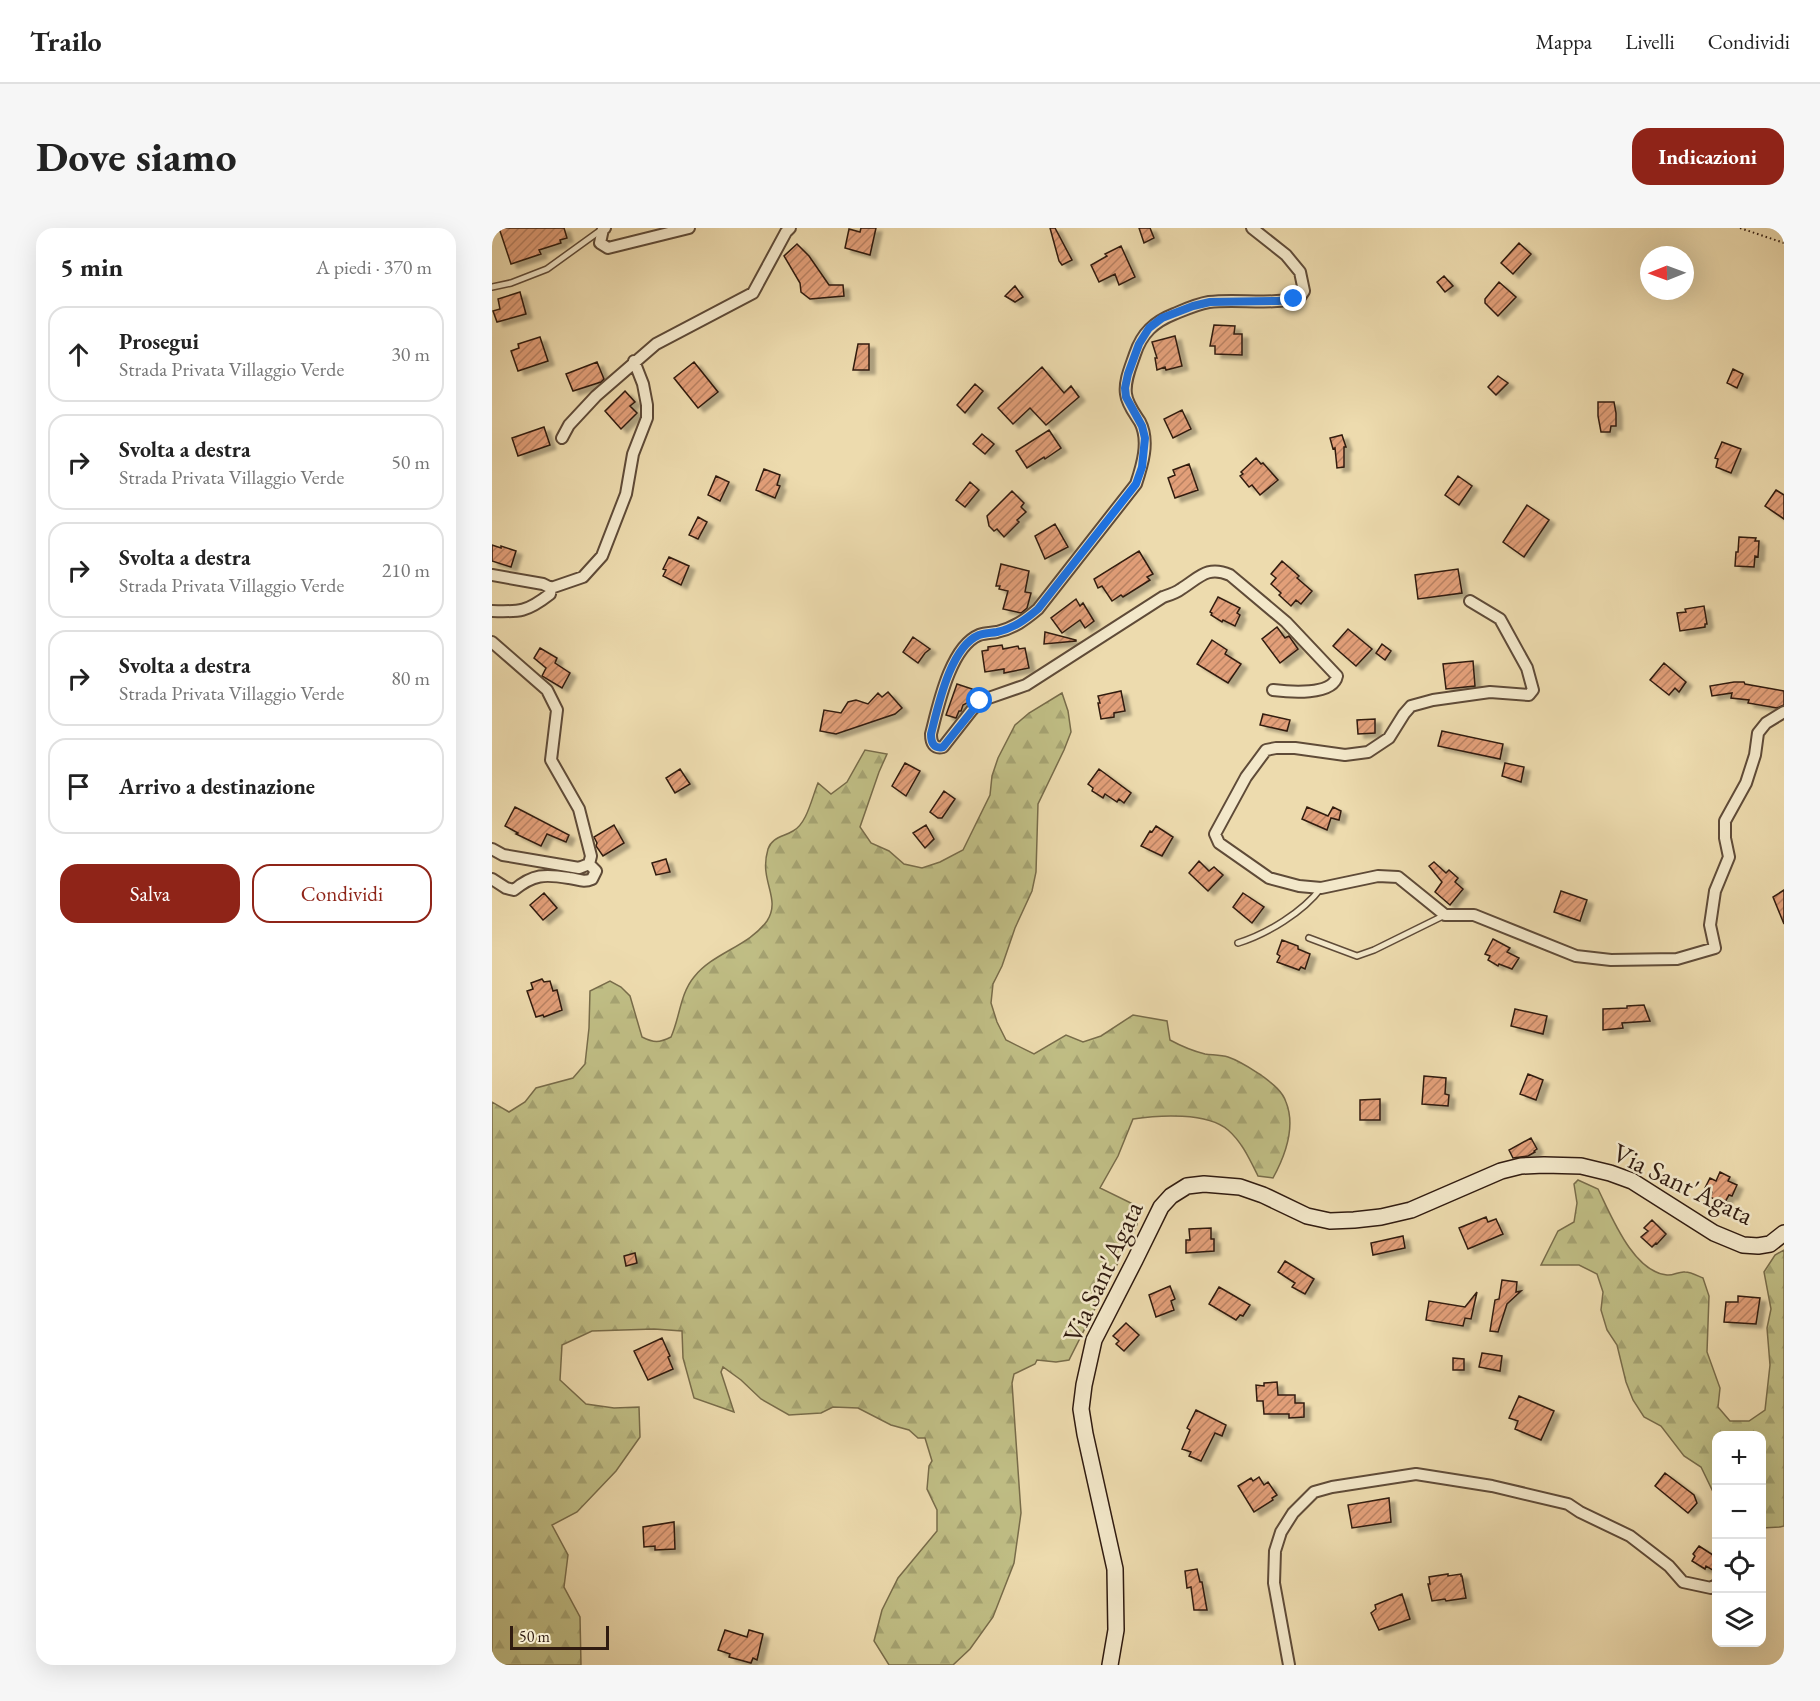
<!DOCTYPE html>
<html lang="it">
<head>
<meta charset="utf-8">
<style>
	:root { --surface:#fff; --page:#f6f6f6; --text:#222; --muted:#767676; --line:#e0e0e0; --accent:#8f2418 }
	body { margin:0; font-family:"EB Garamond",serif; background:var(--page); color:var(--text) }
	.controls { position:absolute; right:18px; bottom:18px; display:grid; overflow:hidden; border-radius:12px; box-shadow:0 6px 24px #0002 }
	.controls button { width:54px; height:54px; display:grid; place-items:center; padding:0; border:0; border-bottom:2px solid var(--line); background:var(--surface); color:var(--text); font:30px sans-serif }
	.compass { position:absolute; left:1148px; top:18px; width:54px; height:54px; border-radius:50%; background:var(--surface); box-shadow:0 6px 24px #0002; rotate:269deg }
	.scale { position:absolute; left:18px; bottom:15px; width:99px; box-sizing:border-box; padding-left:6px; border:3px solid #301b10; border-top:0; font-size:16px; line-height:21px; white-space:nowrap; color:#301b10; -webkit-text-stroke:4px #f3e8ca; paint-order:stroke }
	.stop { position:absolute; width:18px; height:18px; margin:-14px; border:4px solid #1a73e8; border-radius:50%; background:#fff }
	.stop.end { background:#1a73e8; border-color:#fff; box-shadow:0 2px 6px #0008 }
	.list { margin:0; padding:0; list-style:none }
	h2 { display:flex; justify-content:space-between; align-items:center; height:78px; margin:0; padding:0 24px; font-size:26px }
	h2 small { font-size:20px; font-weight:400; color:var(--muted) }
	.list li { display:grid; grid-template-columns:39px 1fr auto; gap:18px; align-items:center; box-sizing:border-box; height:96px; margin:0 12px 12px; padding:0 12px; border:2px solid var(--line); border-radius:18px }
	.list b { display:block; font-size:22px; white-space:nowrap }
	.list p { margin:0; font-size:20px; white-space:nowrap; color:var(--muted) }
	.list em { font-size:20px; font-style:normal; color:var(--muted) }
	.actions { display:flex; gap:12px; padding:18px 24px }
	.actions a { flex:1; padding:14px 0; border:2px solid var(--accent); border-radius:18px; text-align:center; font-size:21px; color:var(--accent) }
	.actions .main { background:var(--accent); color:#fff }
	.icon { flex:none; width:33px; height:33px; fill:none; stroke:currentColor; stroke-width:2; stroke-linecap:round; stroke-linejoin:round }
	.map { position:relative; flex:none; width:1292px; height:1437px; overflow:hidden; border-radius:18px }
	header { display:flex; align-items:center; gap:36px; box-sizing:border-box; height:84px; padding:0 30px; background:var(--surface); border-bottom:2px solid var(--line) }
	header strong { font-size:28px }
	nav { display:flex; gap:33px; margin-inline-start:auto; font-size:21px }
	.intro { display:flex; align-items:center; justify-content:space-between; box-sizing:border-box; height:144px; padding:0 36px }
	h1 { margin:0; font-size:42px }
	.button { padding:15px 27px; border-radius:18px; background:var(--accent); color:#fff; font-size:21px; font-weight:700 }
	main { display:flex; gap:36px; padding:0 36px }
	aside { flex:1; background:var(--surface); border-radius:18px; box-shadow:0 6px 24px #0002 }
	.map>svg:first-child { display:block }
</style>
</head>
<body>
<header>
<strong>Trailo</strong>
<nav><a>Mappa</a><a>Livelli</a><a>Condividi</a></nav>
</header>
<div class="intro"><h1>Dove siamo</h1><a class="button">Indicazioni</a></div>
<main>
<aside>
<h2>5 min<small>A piedi · 370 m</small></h2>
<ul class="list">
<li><svg class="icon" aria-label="ahead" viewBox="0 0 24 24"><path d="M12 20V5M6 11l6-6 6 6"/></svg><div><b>Prosegui</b><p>Strada Privata Villaggio Verde</p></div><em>30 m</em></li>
<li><svg class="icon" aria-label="right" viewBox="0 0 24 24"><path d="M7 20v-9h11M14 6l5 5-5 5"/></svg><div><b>Svolta a destra</b><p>Strada Privata Villaggio Verde</p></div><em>50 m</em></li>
<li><svg class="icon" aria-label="right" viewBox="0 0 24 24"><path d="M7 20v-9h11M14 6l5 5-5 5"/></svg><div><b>Svolta a destra</b><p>Strada Privata Villaggio Verde</p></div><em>210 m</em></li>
<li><svg class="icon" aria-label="right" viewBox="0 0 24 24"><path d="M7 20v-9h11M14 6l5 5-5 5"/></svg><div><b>Svolta a destra</b><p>Strada Privata Villaggio Verde</p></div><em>80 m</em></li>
<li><svg class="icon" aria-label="arrive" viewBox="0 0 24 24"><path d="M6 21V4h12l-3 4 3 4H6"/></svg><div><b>Arrivo a destinazione</b></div></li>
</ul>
<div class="actions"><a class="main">Salva</a><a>Condividi</a></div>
</aside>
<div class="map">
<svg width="1292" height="1437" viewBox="0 0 1292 1437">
	<defs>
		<pattern id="forest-firs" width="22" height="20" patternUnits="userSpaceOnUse" patternTransform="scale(1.5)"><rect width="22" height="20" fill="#c0be85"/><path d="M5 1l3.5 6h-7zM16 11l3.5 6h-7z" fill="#a5a372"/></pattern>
		<pattern id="building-hatch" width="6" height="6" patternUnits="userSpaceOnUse" patternTransform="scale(1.5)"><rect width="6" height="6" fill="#e29f79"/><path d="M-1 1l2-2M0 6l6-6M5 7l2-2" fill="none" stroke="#b88162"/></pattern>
		<filter id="shadow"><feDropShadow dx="6" dy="4" stdDeviation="1.5" flood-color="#0004"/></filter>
	</defs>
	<rect width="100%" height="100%" fill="#eddbae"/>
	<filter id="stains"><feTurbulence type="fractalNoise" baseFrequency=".00333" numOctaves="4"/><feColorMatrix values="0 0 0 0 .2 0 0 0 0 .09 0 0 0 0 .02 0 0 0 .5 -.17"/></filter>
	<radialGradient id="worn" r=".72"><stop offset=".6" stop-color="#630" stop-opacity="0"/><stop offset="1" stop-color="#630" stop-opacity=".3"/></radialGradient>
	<!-- forest -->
	<path fill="url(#forest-firs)" stroke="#786c4a" stroke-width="1.5" d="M570,465L576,483L579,504L572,522L546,576L544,644L540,663L523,700L510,738L501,756L499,775L505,794L514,812L542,826L574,807L591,814L609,808L641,787L675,793L678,812C689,818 701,823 713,826C720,827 729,827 736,829C748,833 758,840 769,847C778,854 790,862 794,874C804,899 793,928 781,950L766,948C758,932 750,914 736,902C715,884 667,887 641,891L626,928L608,960L647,979L645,997L577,1132L564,1134L545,1132L543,1136L522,1146L520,1155L529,1285L522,1335L501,1389L478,1421L461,1437H397L382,1413L390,1382L406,1350L445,1303V1282L435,1261L437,1238L440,1233L433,1210H426L417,1202L399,1197L366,1180L341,1179L329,1185L297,1187L269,1171L249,1152L231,1139L229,1144L242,1184L202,1170L191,1130L190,1103L162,1101L100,1103L70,1117L68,1152L94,1176L122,1180L147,1179L148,1209L124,1243L85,1284L60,1297L76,1327L72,1359L88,1389L89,1437H0V874L17,884L33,874L44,860L81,850L93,836L97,800L98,763L118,753L129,759L138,768L150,809C162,815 167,815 179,809C188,789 188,766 202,749C222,724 256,719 275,693C286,676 276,662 274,644C273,637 274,628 276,621C280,609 291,609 301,603C315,596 320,569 326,555L339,566L355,554L373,522L395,526L387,544L368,599L379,615L397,623L412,636L430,640L448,634L471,622L498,567L500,548L506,530L523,497L537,485Z
		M1086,952L1106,961C1119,987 1141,1044 1175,1047C1181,1048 1187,1043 1193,1044C1199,1044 1206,1048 1211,1050L1217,1068L1215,1124L1228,1160L1226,1179L1238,1193H1257L1273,1182L1278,1137L1275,1100L1279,1081L1272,1044L1283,1027L1292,1022V1298L1288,1299L1270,1300V1208H1224V1270L1209,1239L1192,1228L1169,1198L1152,1189L1141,1172L1134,1154L1125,1117L1115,1102L1109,1082L1111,1064L1105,1046L1087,1037H1049L1066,1003L1082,994L1085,975L1082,956Z"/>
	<!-- building -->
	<path fill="url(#building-hatch)" stroke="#301b10" stroke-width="1.5" filter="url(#shadow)" d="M7,0H72L75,10L68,12L69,15L47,22L49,26L19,36Z
		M369,0H384L378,27L353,20L357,1L368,4Z
		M558,0H563L580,32L570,37L567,33Z
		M647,0H658L662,10L652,15Z
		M1027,15L1039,26L1021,46L1009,35Z
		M305,16L317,28L337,57H351L352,68L318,71L309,64L308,55L292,28Z
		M629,18L643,49L627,57L623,46L607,54L599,37L615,28L613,26Z
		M952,48L961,58L953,64L945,54Z
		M1007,54L1024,69L1006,88L993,75V71Z
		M523,58L531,69L523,74L513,68Z
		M28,64L34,86L5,94L1,83L8,81L6,71Z
		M722,97L743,98L742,106H750V127L723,126V118H718Z
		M683,108L690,138L674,142L673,139L665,142L663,130H665L660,114Z
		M48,109L56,133L26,143L19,123L27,120L26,116Z
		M366,116H377V142H361Z
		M105,134L112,151L109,154L81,163L74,146Z
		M202,134L226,164L206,180L182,150Z
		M550,139L572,165L579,158L587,169L554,197L538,180L521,196L506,180Z
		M1241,141L1251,146L1245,160L1235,155Z
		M1006,148L1016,155L1004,167L996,159Z
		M483,156L491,163L473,185L465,177Z
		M133,163L143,174L138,178L145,185L129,201L113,183Z
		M1106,174H1122L1124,185V198H1119L1118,204H1109L1106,188Z
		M690,182L699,201L681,210L672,191Z
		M52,199L58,217L26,228L20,210Z
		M557,202L569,220L553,231L552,229L535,240L524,223Z
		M490,206L502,216L493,226L481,216Z
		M850,207L854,219H852V239L845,240L843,220L841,221L838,210Z
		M1230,214L1249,221L1239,245L1224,239L1226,231L1223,230Z
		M764,230L769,236L771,235L786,252L768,267L760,257L757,259L748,248L751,246L749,244Z
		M697,236L706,262L683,270L676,250L683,247L681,242Z
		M272,241L288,247L285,257L288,258L283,270L264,262Z
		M224,248L237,254L228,273L216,267Z
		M966,248L980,258L967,277L953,267Z
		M478,254L487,262L473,279L464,272Z
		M1284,262L1292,267V291L1273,278Z
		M520,263L532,275L529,279L534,284L525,292L527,294L512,309L505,301L502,303L497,298L495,288Z
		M1035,277L1057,292L1032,329L1011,314Z
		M206,289L215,294L206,311L197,307Z
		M563,296L576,319L553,331L543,308Z
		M1247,309L1264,310L1263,313H1267L1266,329L1263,328L1262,339L1243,338L1244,324H1246Z
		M0,317L9,320V318L24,323L19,339L0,333Z
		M647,323L661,346L655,349L658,352L631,369L629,367L620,373L610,358L606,360L602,351Z
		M177,329L197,338L189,357L171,348L174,342L171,341Z
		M790,333L807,348L805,350L820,363L809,376L804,372L799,378L787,367L789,365L779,356L784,350L779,346Z
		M509,336L537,343L533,364L539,365L535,380L529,385L511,381L516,363L507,361L508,358H504Z
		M966,341L970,365L926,371L923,347Z
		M726,369L748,380L745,385L748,387L743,398L731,392L730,394L719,387L720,385L718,384Z
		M584,371L588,378L591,375L602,393L593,400L588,392L570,405L559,390Z
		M1212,378L1215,396H1213V399L1188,403L1185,385L1194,384L1193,381Z
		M785,399L793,410L797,408L806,421L788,435L770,411Z
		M856,401L880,421L864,438L841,418Z
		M553,404L584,412V413L552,416Z
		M421,409L438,421L433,425L426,435L411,424Z
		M720,412L735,422L733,426L749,436L736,455L705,436Z
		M890,416L899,423L893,432L884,425Z
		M510,417L511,421L526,418L527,421L533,420L537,440L512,445V441L493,444L490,423L496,422V419Z
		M48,420L65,430L63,435L78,445L70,460L50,448L54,440L42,430Z
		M981,433L983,458L954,461L951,436Z
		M1172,435L1194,454L1187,464L1183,460L1177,467L1158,452Z
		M1242,454H1252L1253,456L1292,463V477L1285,480L1256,475L1257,472L1239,470L1240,465L1220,468L1218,458Z
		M465,456L480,461L475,475L471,477L469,483H467L464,490L454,487Z
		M629,463L633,483L622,485V489L609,491L606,475H608L606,468Z
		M396,464L410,480L403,486L344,506L328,503L332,482L349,485L356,474L364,472L376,476L386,465L390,469Z
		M771,486L798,492L795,503L768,497Z
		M883,491V505L866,506L865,492Z
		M950,503L1011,516L1008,531L946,518Z
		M413,535L428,543L414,568L400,558Z
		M1013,535L1032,539L1029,554L1010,548Z
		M188,541L198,556L183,565L174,550Z
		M607,541L639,565L632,575L627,571L625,574L613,566L611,570L600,563L601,560L596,556Z
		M452,563L463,571L450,590H446L438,584Z
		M23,579L77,607L74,614L55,606L49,618L24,606L26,605L13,598Z
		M815,579L836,588L841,579L849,583L847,592L839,590L835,602L810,591Z
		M122,597L132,615L111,628L104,618L105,615L102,609Z
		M434,597L442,611L433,620L421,605Z
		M664,598L681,609L670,628L649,618L658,603L660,604Z
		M174,631L178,644L164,647L160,635Z
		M707,633L717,643L722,639L731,647L716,663L697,645Z
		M942,634L954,645L957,642L966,650L963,654L971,661L958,677L943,664L950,654L937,638Z
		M1292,662V696L1281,669Z
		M1069,663L1095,672L1088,693L1062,684Z
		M52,665L65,680L51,692L38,677Z
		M751,665L772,679L760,695L741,679Z
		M1001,711L1018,720L1015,724L1027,730L1020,741L1007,736L1006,738L996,732L998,728L993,726Z
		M790,712L806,718V721L818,726L813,741L809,739L807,742L785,734L788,728L785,726Z
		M50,751L52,754L58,753L61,763L65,762L70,782L52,789L51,787L44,789L35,763L41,761L39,755Z
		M1152,777L1158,793L1130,795L1131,800L1111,802V781L1135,780V778Z
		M1023,781L1055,788L1051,806L1019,798Z
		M1036,846L1051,852L1044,872L1028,866Z
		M932,848L954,850L953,866L957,867L956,878L930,876Z
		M888,871V892H868V872Z
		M1039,910L1045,921L1042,923L1043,924L1036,928L1021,930L1017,922Z
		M1228,944L1238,949L1236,953L1245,957L1240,968L1237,967L1232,976L1218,969L1220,964L1213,960L1218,950L1224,953Z
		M994,989L996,994L1004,991L1011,1006L976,1021L967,1000Z
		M1160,992L1174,1006L1165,1016L1164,1015L1160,1019L1149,1009L1156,1003L1152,1000Z
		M719,1000V1011H722V1023L694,1025V1012H698L697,1001Z
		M911,1008L913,1020L881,1027L879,1015Z
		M143,1025L145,1035L134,1038L132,1028Z
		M793,1033L822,1051L813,1066L800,1059L803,1055L786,1044Z
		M1010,1052L1025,1054L1024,1064L1029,1063L1015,1076L1006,1104L998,1103L1003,1072L1007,1071Z
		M678,1058L683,1071L679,1073L682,1082L664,1089L657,1067Z
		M727,1059L758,1077L751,1088L748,1087L744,1092L717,1076Z
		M985,1064L979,1091L973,1090L971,1098L934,1092L937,1073L973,1079Z
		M1246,1068L1268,1070L1264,1096L1232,1094L1234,1074H1246Z
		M634,1095L647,1107L632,1123L624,1116L627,1113L621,1108Z
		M170,1110L178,1128L176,1129L181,1141L156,1152L142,1123Z
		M990,1125L1010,1128L1008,1143L987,1139Z
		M961,1130L972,1131V1142H961Z
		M785,1154L786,1167H803V1175H812V1189L797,1190V1186H772L771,1173H765L764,1157L772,1158V1155Z
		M1027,1168L1062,1183L1049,1212L1023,1201L1026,1193L1017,1190Z
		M704,1182L734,1197L730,1208L723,1205L709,1233L697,1228L699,1224L690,1221L698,1202L695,1200Z
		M1173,1245L1202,1267L1205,1275L1196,1285L1163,1258Z
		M767,1249L772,1257L776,1254L785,1267L780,1270L781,1272L762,1284L746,1258L759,1250L761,1253Z
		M897,1270L899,1294L860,1300L856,1277Z
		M182,1294L183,1321L163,1322V1318L152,1319L151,1299Z
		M1207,1318L1224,1329V1344L1214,1338L1213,1341L1200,1333L1203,1328L1201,1326Z
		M705,1341L708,1354H710L715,1382H702L699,1359L695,1360L693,1343Z
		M956,1346V1348L969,1346V1348H970L974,1370L954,1373L953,1371L940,1373L936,1356H938L937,1349Z
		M910,1366L918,1391L887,1402L879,1385L884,1381L883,1377Z
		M233,1402L255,1409L257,1402L271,1406L265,1432L261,1430L259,1435L237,1429L238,1426L226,1422Z"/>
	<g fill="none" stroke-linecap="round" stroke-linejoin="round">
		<defs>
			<path id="lane" d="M0,59L19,55L55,41L109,2
				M817,710L865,728L882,722L953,687
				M746,715C775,706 811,684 829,660"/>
			<path id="street" d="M113,0L111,1L108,15L116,20L197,0
				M760,0L794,27L808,44L812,63L808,69C778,78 747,70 717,74C705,76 694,81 682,86C662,94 650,105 643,126C639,138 632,153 634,166C635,176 643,186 648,194C658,213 650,238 644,256L546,381C533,392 522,400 505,404C499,405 493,405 487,407C458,419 446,479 439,506C439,515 442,521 451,519L480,482L488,473L534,457L671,369C677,367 684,365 689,361C707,350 715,337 738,347L794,394L845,448C841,468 797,464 781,462
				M70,210L77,197L104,168L164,116L261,65L294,4L298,0
				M0,347L51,356L59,360L58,366C35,384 28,384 0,383
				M59,360L91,349L110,328L134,266L141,226L155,190V177L151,156L142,133
				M978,373L1008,391L1035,440L1041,462L1037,467L998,464L941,472L919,478L912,486L897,510L876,524L853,527L803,520H784L774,522L754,549L723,606L727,615L777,650L807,658L829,660L886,648L906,649L953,687H982L1084,728L1119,732L1185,731L1223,720L1218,697L1223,663L1237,629L1233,610V593L1254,555L1263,527L1266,505L1274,495L1292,484
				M0,414L55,462L65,482L59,532L87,581L99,628L97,636L87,640L11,627L0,621
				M0,651L14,660L22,662C41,646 53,646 77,650C86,651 91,655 100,651L104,643L97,636
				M797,1437L782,1355L783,1323L789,1304L801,1285L822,1264L840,1259L924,1246L1000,1258L1076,1276L1088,1284L1138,1308L1177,1338L1191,1354L1219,1360L1224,1357"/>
			<path id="secondary" d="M618,1437L624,1402L623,1341L593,1206L589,1181L592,1157L602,1112L643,1032L669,979L679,968L695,958L712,956L748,959L771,967L815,988L838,993L862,992L889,989L919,982L1009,943L1029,938L1052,937L1089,938L1118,945L1140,953L1222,1005L1251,1017L1266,1018L1278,1016L1292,1005"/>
		</defs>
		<!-- lane casing -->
		<use href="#lane" stroke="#5f4b38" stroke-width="8"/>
		<!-- street casing -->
		<use href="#street" stroke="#5f4b38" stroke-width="14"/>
		<!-- secondary casing -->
		<use href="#secondary" stroke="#301b10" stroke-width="18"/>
		<!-- path -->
		<path stroke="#301b10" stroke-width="2" stroke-dasharray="1.5 3" stroke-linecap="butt" d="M1248,0L1292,15"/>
		<!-- lane -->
		<use href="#lane" stroke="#f3e8ca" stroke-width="5"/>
		<!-- street -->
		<use href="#street" stroke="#f3e8ca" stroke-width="10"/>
		<!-- secondary -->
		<use href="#secondary" stroke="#f3e8ca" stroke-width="15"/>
	</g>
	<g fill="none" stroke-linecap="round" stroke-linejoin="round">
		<!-- route -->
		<path stroke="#1a73e8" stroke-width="8" d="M488,473L451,519C442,521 439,515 439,506C446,479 458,419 487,407C493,405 499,405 505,404C522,400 533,392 546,381L644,256L650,239L653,210L650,198L634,169L633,160L636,146L647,116L657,100L670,90L701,78L718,74L786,73L802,71"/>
	</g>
	<g text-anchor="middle" stroke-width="5" stroke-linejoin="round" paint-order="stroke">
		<!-- street labels -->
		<g font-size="27" fill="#301b10" stroke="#f3e8ca">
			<text transform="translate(1191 956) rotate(26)" y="9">Via Sant'Agata</text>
			<text transform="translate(611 1044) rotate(-65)" y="9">Via Sant'Agata</text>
		</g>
	</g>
	<rect width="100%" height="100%" filter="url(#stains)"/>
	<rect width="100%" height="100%" fill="url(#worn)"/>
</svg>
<div class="controls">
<button>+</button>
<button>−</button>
<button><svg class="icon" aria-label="locate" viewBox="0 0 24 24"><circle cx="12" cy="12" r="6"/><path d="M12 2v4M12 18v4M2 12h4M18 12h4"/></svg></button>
<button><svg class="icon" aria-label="layers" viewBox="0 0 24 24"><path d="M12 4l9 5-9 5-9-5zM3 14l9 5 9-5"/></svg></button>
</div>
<svg class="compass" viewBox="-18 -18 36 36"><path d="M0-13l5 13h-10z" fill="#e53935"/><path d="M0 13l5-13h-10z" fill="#767676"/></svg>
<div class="scale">50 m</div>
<div class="stop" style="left:488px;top:473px"></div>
<div class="stop end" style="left:802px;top:71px"></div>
</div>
</main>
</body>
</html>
